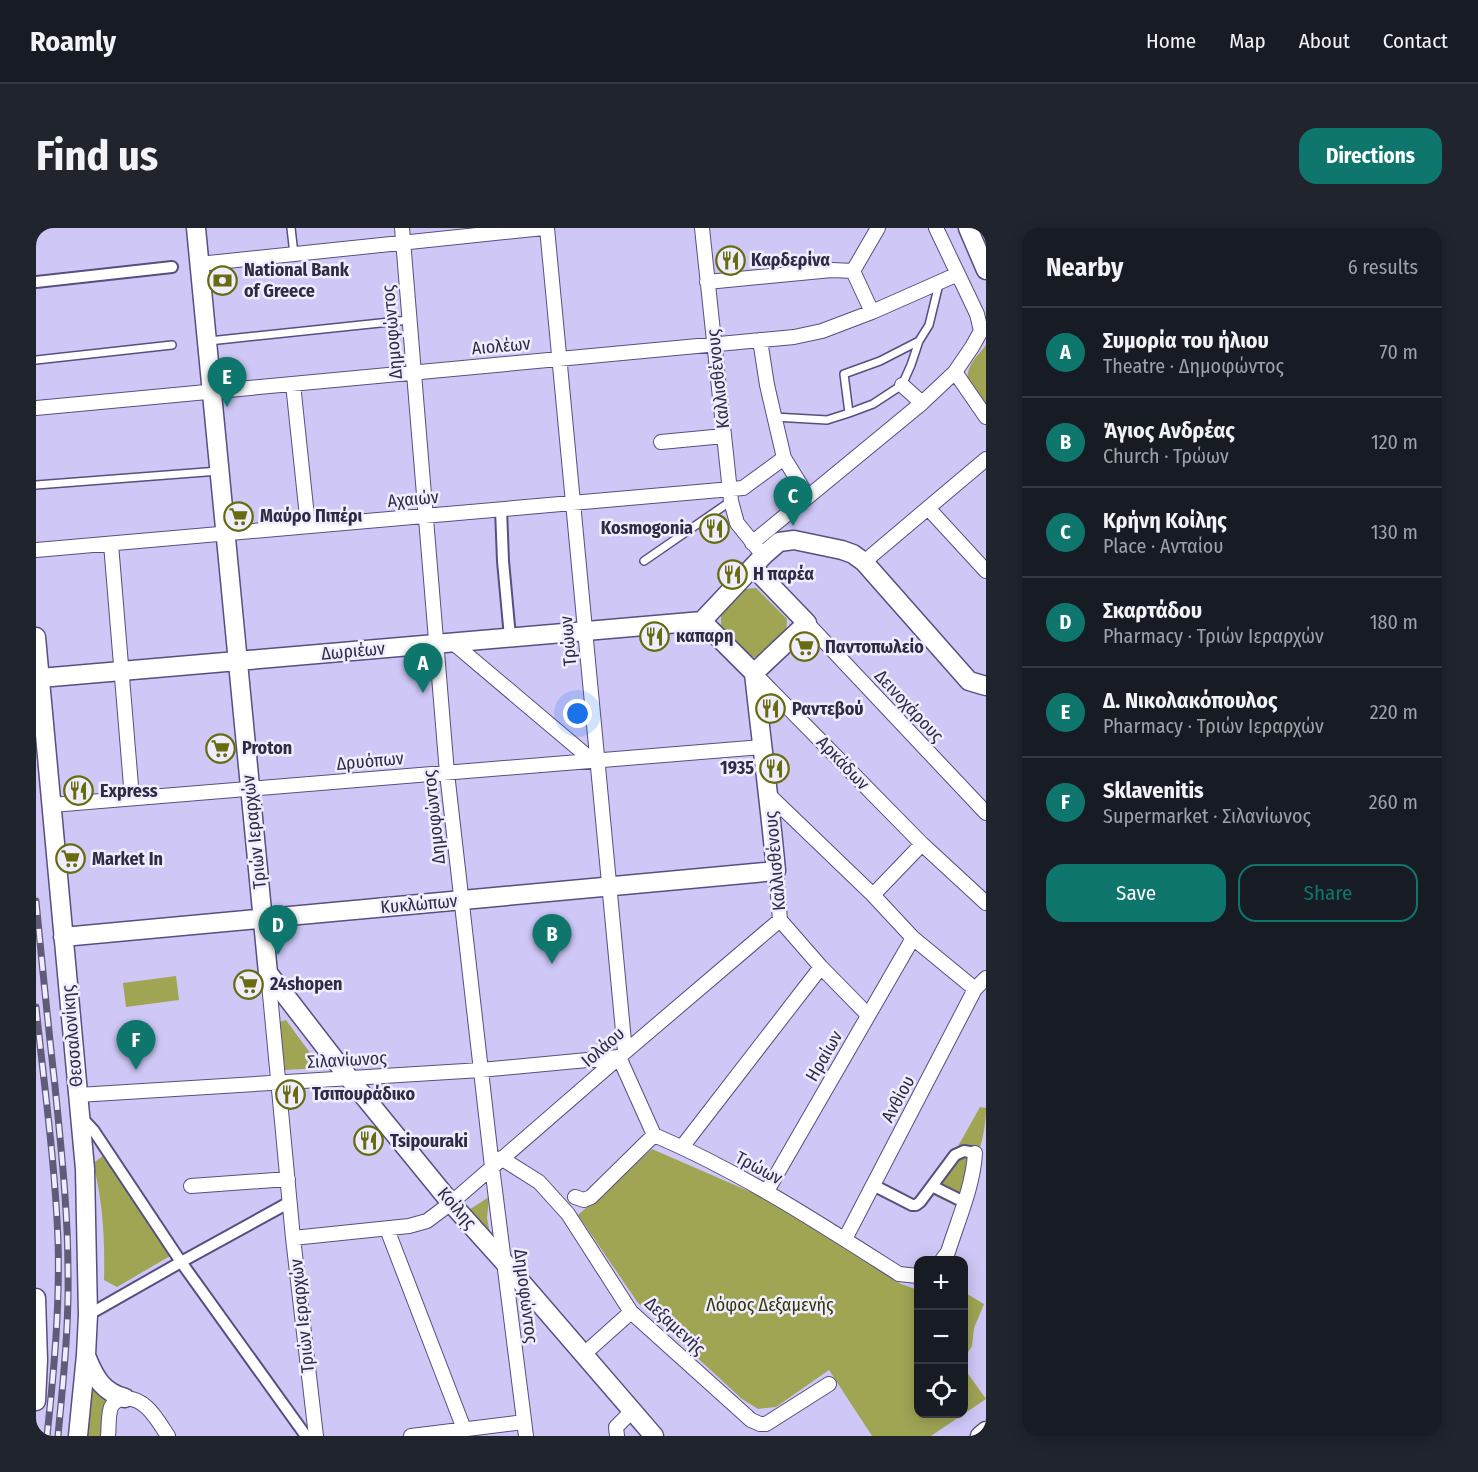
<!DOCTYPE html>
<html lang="en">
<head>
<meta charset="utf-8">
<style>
	:root { --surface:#171b24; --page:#20242c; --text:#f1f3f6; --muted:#9ea1a6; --line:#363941; --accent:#0f766e }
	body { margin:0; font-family:"Fira Sans Condensed",sans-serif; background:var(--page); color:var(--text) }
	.controls { position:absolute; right:18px; bottom:18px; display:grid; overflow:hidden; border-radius:12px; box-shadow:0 3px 15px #0003 }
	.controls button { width:54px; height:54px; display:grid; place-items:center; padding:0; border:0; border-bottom:2px solid var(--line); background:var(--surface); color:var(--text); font:30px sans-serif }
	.you { position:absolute; left:542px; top:486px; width:21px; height:21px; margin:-15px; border:4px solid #fff; border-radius:50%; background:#1a73e8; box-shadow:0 0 0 9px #1a73e833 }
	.badge { display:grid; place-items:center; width:39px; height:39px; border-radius:50%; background:var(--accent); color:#fff; font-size:20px; font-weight:700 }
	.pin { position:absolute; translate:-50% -50px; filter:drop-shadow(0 2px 3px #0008) }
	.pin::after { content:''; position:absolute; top:32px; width:21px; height:18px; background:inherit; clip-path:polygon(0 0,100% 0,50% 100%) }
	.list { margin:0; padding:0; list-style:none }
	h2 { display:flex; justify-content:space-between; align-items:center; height:78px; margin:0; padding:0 24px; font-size:26px }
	h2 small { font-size:20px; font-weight:400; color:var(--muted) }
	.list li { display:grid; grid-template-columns:39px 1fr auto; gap:18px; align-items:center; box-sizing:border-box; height:90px; padding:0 24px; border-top:2px solid var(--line) }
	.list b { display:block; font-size:22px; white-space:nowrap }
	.list p { margin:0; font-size:20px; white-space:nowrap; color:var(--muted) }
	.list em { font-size:20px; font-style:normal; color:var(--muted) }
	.actions { display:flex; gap:12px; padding:18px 24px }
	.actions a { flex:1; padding:14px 0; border:2px solid var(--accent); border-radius:18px; text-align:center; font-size:21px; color:var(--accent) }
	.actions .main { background:var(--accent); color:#fff }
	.icon { flex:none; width:33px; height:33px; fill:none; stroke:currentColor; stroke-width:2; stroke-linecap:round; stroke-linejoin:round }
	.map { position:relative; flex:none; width:950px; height:1208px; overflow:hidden; border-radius:18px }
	header { display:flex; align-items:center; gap:36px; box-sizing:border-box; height:84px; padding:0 30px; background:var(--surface); border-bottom:2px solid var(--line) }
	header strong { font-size:28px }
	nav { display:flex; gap:33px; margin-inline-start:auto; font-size:21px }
	.intro { display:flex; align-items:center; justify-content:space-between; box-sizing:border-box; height:144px; padding:0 36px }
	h1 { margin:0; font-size:42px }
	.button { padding:15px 27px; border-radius:18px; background:var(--accent); color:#fff; font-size:21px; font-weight:700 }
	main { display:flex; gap:36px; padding:0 36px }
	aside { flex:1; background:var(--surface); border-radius:18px; box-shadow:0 3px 15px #0003 }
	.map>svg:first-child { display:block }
</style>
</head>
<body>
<header>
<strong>Roamly</strong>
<nav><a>Home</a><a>Map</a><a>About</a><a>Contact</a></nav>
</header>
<div class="intro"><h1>Find us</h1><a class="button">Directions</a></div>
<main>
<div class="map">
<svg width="950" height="1208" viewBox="0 0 950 1208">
	<rect width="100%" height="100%" fill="#cfc8f7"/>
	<!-- green -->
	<path fill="#a0a554" d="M950,117V184C942,172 927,156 933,141C936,132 945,124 950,117Z
		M720,360L751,391L750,405L724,430L710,428L685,399V386L709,361Z
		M140,748L143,772L90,779L87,755Z
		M250,792L285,840L249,842L243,794Z
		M944,879L950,880C950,915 934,948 922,979L893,965L921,920Z
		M616,921L733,972L865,1056L882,1062V1186H928V1140L950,1171L895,1208H836L793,1142L740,1179L722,1181L706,1171L602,1075L542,987Z
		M70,926L134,1028L81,1059L68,1052C69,1012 67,974 57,935Z
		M453,969L451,990L455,1011L431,983Z
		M928,1064L948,1076L938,1100L936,1118L928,1131Z
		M56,1160L72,1175L68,1208H50Z"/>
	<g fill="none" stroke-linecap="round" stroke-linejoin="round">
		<defs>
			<path id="service" d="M255,0L258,26
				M173,113L373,92
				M0,132L136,117
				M813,185L808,146L844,133L883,113
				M738,189L791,192L813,185L837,176L866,157L875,137L883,113L893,97L903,56
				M0,257L183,243
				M608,333L695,273"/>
			<path id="pedestrian" d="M0,54L136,39
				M465,281L467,333L474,409
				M46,890L58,903L145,1034L270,1208
				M837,957L876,977H880L884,974L919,927L928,923L939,925
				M896,958L928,974
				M52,1087L145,1034L254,974"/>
			<path id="minor" d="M366,0L411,545L456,939L490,1208
				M511,0L589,824
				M666,0L695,273L701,295L722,321
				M163,36L508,0
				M671,54L796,42L817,43
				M836,84L817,43L842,0
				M724,112L731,157L748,230L772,269
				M919,144L950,189
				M257,156L272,298
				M866,157L886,175
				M0,180L758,109L786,103L836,84L922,46
				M625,214L688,208
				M892,280L950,343
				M716,315L886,175L919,144L936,119L945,103L941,86L900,0
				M75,316L96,570
				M0,322L707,260L748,230
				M828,334L950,231
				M771,395L950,585
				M416,414L557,533
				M718,445L886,616L950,675
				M733,567L837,667L877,710L939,761
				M16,577L726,519
				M740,643L744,692L785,739L832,787
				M837,667L886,616
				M232,745L257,1010L280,1208
				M583,829L618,907C705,944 783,995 863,1046L882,1048
				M42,867L445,842L583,829
				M646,919L785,739
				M465,930L503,954L532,986L595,1084L715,1192L724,1196H730L793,1156
				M155,958L252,951
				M731,963L877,710
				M539,969L548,972L555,969L618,907
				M351,1001L428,1201
				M257,1010L373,998L391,993L415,975L589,824L744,692
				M809,1011L939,761L950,750
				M906,1032L912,1024C922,992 937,959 939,925
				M548,1126L595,1084
				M72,1208C73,1199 72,1187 75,1179C77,1175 82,1172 86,1171C108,1166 122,1193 132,1208
				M375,1208L488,1194
				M581,1208L580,1199L596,1183"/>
			<path id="tertiary" d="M160,0L232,745L313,850L415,975L468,1034L618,1208
				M932,0L950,42
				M717,339L771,395L718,445
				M666,393L728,327L743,314L758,312L806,322L817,326L828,334L933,453L950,458
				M666,393L718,445
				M0,409L49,941L52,1087L50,1127L42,1208
				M4,450L666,393
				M27,709L740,643C734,577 725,511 718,445
				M0,1070L2,1132L0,1173
				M51,1130C59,1150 67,1164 89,1170
				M944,1208L950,1203"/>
		</defs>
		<!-- service casing -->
		<use href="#service" stroke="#584e80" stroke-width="10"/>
		<!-- pedestrian casing -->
		<use href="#pedestrian" stroke="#584e80" stroke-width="14"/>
		<!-- minor casing -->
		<use href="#minor" stroke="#584e80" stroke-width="16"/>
		<!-- tertiary casing -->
		<use href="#tertiary" stroke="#584e80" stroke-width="21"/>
		<!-- service -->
		<use href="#service" stroke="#fff" stroke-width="7"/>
		<!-- pedestrian -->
		<use href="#pedestrian" stroke="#fff" stroke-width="10"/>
		<!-- minor -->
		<use href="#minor" stroke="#fff" stroke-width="14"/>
		<!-- tertiary -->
		<use href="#tertiary" stroke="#fff" stroke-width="18"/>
		<defs>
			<path id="rail" d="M0,673C6,735 12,797 19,858C25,920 32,982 32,1045C33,1099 27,1154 22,1208
				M0,779C8,857 19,934 22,1012C24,1078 18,1142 11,1208"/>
		</defs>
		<!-- rail casing -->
		<use href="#rail" stroke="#605b79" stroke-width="7"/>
		<!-- rail -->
		<use href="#rail" stroke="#efedff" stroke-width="4.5" stroke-dasharray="14" stroke-linecap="butt"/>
	</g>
	<!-- icons -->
	<defs>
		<symbol id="restaurant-ring" viewBox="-11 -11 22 22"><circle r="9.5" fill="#efedff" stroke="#686c0e" stroke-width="1.5"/><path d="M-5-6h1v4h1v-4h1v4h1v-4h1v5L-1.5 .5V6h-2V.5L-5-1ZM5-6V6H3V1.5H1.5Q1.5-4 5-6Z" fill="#686c0e"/></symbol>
		<symbol id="bank-ring" viewBox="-11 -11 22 22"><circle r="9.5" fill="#efedff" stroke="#686c0e" stroke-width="1.5"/><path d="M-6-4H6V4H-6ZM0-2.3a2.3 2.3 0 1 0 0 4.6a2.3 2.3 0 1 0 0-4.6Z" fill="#686c0e"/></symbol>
		<symbol id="supermarket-ring" viewBox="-11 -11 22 22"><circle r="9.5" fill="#efedff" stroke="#686c0e" stroke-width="1.5"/><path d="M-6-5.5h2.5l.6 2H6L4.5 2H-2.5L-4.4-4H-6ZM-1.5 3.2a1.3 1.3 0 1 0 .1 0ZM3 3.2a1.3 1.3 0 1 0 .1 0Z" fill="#686c0e"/></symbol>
	</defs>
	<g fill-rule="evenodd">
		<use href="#restaurant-ring" x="678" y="16" width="33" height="33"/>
		<use href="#bank-ring" x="170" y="36" width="33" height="33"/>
		<use href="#supermarket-ring" x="186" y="272" width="33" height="33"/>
		<use href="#restaurant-ring" x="662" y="284" width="33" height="33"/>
		<use href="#restaurant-ring" x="680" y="330" width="33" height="33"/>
		<use href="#restaurant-ring" x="602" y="392" width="33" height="33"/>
		<use href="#supermarket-ring" x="752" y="402" width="33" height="33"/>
		<use href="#restaurant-ring" x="718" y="464" width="33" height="33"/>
		<use href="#supermarket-ring" x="168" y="504" width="33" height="33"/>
		<use href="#restaurant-ring" x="722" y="524" width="33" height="33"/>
		<use href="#restaurant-ring" x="26" y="546" width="33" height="33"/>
		<use href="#supermarket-ring" x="18" y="614" width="33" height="33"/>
		<use href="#supermarket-ring" x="196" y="740" width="33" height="33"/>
		<use href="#restaurant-ring" x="238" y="850" width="33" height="33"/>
		<use href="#restaurant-ring" x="316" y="896" width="33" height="33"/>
	</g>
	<g text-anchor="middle" stroke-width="5" stroke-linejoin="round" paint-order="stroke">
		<!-- poi labels -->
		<g font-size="18" font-weight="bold" fill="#2f2b42" stroke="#efedff" text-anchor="start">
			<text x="715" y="38">Καρδερίνα</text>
			<text x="208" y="48">National Bank<tspan x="208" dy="21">of Greece</tspan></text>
			<text x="224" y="294">Μαύρο Πιπέρι</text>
			<text x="657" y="306" text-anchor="end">Kosmogonia</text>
			<text x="717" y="352">Η παρέα</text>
			<text x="640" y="414">καπαρη</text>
			<text x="789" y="425">Παντοπωλείο</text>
			<text x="756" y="487">Ραντεβού</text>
			<text x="206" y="526">Proton</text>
			<text x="718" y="546" text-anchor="end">1935</text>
			<text x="64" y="569">Express</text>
			<text x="56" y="637">Market In</text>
			<text x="234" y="762">24shopen</text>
			<text x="276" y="872">Τσιπουράδικο</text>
			<text x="354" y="919">Tsipouraki</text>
		</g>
		<!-- street labels -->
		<g font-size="18" fill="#2f2b42" stroke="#efedff">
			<text transform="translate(356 104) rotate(-95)" y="6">Δημοφώντος</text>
			<text transform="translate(465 118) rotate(-5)" y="6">Αιολέων</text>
			<text transform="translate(682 151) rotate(-96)" y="6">Καλλισθένους</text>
			<text transform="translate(377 271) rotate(-5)" y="6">Αχαιών</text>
			<text transform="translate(532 413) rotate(-95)" y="6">Τρώων</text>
			<text transform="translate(317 423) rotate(-5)" y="6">Δωριέων</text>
			<text transform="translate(873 478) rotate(47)" y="6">Δεινοχάρους</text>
			<text transform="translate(334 533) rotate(-5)" y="6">Δρυόπων</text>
			<text transform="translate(807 535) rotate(46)" y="6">Αρκάδων</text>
			<text transform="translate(398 589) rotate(-96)" y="6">Δημοφώντος</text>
			<text transform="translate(218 604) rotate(-96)" y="6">Τριών Ιεραρχών</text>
			<text transform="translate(739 633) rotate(-95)" y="6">Καλλισθένους</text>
			<text transform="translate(383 676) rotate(-5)" y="6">Κυκλώπων</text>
			<text transform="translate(36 808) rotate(-95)" y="6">Θεσσαλονίκης</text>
			<text transform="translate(567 819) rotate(-41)" y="6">Ιολάου</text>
			<text transform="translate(788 828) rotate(-60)" y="6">Ηραίων</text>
			<text transform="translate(311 832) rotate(-3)" y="6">Σιλανίωνος</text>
			<text transform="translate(862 871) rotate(-62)" y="6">Ανθίου</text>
			<text transform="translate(723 940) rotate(28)" y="6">Τρώων</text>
			<text transform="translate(421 980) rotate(49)" y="6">Κοίλης</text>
			<text transform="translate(490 1068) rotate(83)" y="6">Δημοφώντος</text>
			<text transform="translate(266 1088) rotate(-96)" y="6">Τριών Ιεραρχών</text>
			<text transform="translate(639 1098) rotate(43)" y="6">Δεξαμενής</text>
		</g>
		<!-- park labels -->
		<g font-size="18" fill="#343600" stroke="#efedff">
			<text x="734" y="1083">Λόφος Δεξαμενής</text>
		</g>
	</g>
</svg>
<div class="controls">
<button>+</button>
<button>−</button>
<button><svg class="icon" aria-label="locate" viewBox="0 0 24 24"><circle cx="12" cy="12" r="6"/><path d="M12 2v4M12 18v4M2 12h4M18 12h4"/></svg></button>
</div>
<div class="you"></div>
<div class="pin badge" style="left:387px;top:465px">A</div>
<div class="pin badge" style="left:516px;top:736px">B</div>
<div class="pin badge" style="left:757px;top:298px">C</div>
<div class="pin badge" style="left:242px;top:727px">D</div>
<div class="pin badge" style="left:191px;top:179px">E</div>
<div class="pin badge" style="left:100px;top:842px">F</div>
</div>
<aside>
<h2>Nearby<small>6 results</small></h2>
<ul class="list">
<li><span class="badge">A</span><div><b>Συμορία του ήλιου</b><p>Theatre · Δημοφώντος</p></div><em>70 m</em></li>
<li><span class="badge">B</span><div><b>Άγιος Ανδρέας</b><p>Church · Τρώων</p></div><em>120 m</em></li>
<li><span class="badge">C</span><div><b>Κρήνη Κοίλης</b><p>Place · Ανταίου</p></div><em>130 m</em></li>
<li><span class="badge">D</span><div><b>Σκαρτάδου</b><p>Pharmacy · Τριών Ιεραρχών</p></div><em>180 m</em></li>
<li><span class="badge">E</span><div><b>Δ. Νικολακόπουλος</b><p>Pharmacy · Τριών Ιεραρχών</p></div><em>220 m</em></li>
<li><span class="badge">F</span><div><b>Sklavenitis</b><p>Supermarket · Σιλανίωνος</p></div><em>260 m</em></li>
</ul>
<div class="actions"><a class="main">Save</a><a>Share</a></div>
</aside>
</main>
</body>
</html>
